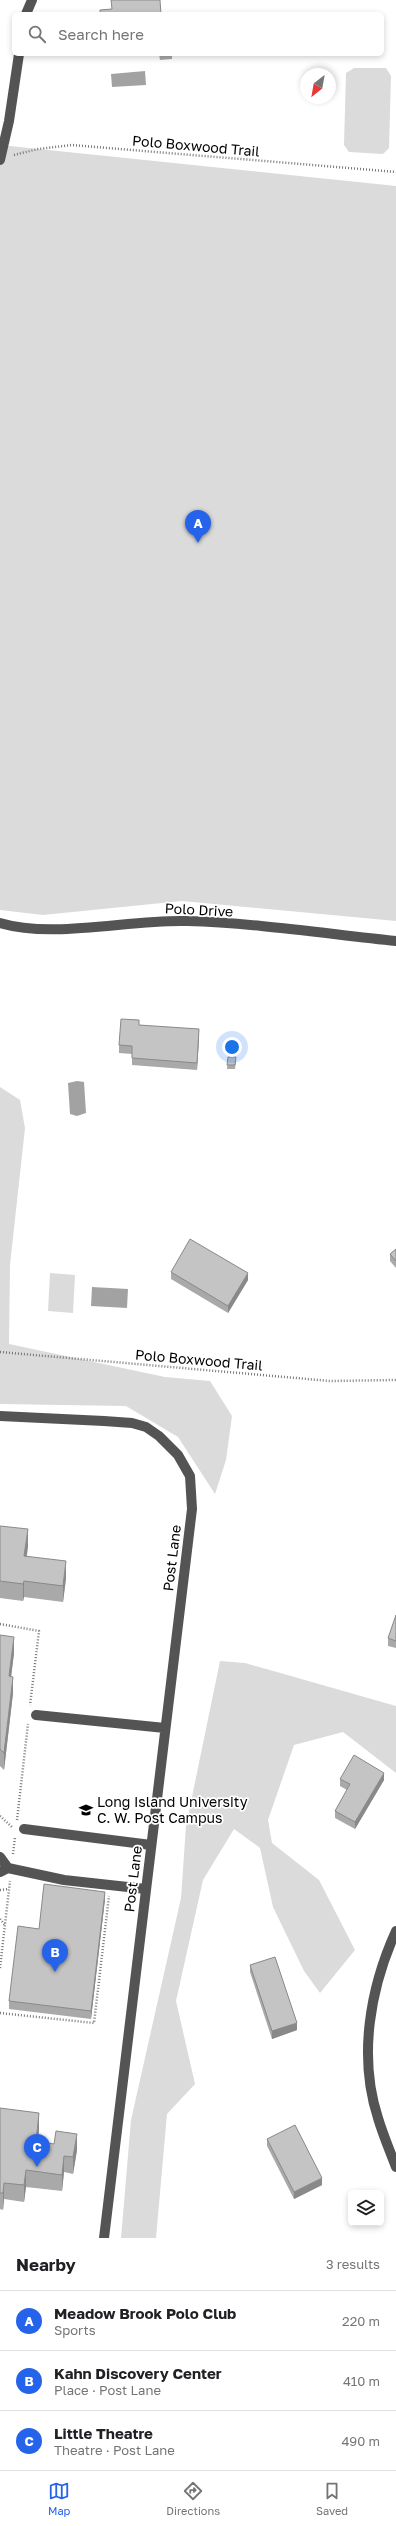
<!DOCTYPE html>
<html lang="en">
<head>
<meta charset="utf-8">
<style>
	:root { --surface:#fff; --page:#f6f6f6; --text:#202124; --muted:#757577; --line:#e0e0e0; --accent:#2563eb }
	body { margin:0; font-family:"Golos Text",sans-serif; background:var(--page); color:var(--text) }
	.controls { position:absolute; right:12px; bottom:12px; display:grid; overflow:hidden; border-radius:6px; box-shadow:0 2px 6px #0003 }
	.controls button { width:36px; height:36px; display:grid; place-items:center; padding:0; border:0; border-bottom:1px solid var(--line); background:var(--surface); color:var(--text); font:20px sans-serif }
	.compass { position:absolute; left:300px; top:68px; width:36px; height:36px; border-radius:50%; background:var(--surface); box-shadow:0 2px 6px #0003; rotate:211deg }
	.you { position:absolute; left:232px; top:1047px; width:14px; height:14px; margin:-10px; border:3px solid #fff; border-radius:50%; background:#1a73e8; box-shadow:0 0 0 6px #1a73e833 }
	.badge { display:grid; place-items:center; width:26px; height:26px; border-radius:50%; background:var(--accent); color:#fff; font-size:13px; font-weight:700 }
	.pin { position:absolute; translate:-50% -33px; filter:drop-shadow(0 1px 2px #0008) }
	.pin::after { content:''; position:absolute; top:21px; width:14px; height:12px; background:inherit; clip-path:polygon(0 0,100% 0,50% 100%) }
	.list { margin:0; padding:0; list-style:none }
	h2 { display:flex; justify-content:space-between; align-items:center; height:52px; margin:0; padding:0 16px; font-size:17px }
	h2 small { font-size:13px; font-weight:400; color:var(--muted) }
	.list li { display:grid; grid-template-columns:26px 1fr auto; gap:12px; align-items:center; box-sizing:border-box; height:60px; padding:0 16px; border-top:1px solid var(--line) }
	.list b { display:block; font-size:15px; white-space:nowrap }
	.list p { margin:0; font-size:13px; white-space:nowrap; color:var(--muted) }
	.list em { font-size:13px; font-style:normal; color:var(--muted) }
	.icon { flex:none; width:22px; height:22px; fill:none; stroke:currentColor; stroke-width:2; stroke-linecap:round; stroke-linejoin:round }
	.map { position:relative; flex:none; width:396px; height:2238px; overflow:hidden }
	.search { position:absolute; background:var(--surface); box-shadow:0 2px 6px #0003; left:12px; right:12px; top:12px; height:44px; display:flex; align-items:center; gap:10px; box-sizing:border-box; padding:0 14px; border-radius:6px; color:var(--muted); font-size:15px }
	.sheet { height:232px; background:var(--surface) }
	nav { display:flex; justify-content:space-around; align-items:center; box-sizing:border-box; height:56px; border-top:1px solid var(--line); background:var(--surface); font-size:11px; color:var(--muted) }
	nav a { display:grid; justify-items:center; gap:2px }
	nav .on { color:var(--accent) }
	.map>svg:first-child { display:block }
</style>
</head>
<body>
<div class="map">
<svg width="396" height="2238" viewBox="0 0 396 2238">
	<rect width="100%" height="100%" fill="#fff"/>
	<!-- green -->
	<path fill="#dbdbdb" d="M354,68H386L391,76L389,148L383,154L349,152L344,145L346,73Z
		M0,145L396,186V921L182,901L43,915L0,910Z
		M0,1087L20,1100L25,1128L10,1265L9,1344L165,1377L210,1381L232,1416L226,1460L215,1494L178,1437L126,1406L0,1404Z
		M50,1273L75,1275L73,1313L48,1311Z
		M220,1661L245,1663L396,1706V1773L343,1732L294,1745L268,1820L272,1843L319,1880L355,1950L320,1993L304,1971L273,1907L260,1848L234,1829L203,1880L176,2001L195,2084L167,2114L156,2238H121L131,2120L181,1898L186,1826Z"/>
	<!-- water -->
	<path fill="#a2a2a2" d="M145,71L146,85L112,87L111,74Z
		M77,1081L84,1082L86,1113L77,1116L70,1114L68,1083Z
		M92,1287L128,1289L127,1308L91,1306Z"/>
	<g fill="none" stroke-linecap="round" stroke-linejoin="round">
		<!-- path -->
		<path stroke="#767676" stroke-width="2.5" stroke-dasharray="1 2" stroke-linecap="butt" d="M14,155L38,149L72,145L396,172
			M0,1352L330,1381L396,1380
			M0,1624L39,1631L30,1705
			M0,1816L12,1827
			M17,1820L28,1724
			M13,1854L15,1837
			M0,1890L9,1889
			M0,1919L5,1925
			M0,1968L10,1881
			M0,2013L94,2023L109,1896"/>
		<!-- minor -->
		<path stroke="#545454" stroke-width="10" d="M26,14L32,0
			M0,160L9,121L19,54
			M0,923C53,939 131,919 187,921C256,923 328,934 396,941
			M0,1416L104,1421L132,1423L146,1427L159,1436L178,1455L190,1476L192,1509L104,2238
			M36,1715L165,1728
			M24,1829L151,1845
			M0,1857L8,1868
			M0,1872L8,1868L64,1880L146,1889
			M396,1931C370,1988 358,2057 378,2118C383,2135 390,2151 396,2167"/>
	</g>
	<!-- wall -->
	<path fill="#a9a9a9" d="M159,54H172V59L160,60Z
		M139,1025L199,1037L197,1070L132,1065V1054L119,1053V1045Z
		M228,1057L236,1061L235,1069H227Z
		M396,1249V1268L390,1261V1254Z
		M171,1272L248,1280L228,1313L171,1279Z
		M0,1526L28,1546L27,1556L66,1578L63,1602L24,1597L23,1601L0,1598Z
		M396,1615V1648L388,1646V1638Z
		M0,1635L14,1653L11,1677L13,1693L4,1770L0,1766Z
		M340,1779L384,1780L355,1829L335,1818V1811L347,1790L340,1786Z
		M105,1899L91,2019L9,2009V2001L39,1929Z
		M250,1965L297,2030L272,2039L250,1972Z
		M0,2108L39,2130L38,2142L77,2150L73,2174L64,2172L62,2191L26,2187L24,2202L4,2199L3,2210L0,2209Z
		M267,2139L322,2185L294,2199L267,2146Z"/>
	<!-- shaded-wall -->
	<path fill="#898989" d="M199,1029V1037L197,1070V1063Z
		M248,1273V1280L228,1313V1306Z
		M28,1529V1546L24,1572V1556Z
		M66,1561V1578L63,1602V1586Z
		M24,1581V1597L23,1601V1584Z
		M14,1637V1653L9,1693V1676Z
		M13,1677V1693L4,1770V1753Z
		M384,1773V1780L355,1829V1822Z
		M105,1892V1899L91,2019V2011Z
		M297,2023V2030L272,2039V2031Z
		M39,2113V2130L36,2158V2141Z
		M77,2134V2150L73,2174V2157Z
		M64,2156V2172L62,2191V2175Z
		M26,2170V2187L24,2202V2185Z
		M322,2178V2185L294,2199V2192Z
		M4,2183V2199L3,2210V2193Z"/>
	<!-- building -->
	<path fill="#c4c4c4" stroke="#898989" d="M111,0H160L161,14H100V10L112,9Z
		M121,1019L139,1020V1025L199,1029L197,1063L132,1058V1046L119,1045Z
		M228,1057H236L235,1065H227Z
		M190,1239L248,1273L228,1306L171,1272Z
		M396,1249V1261L390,1254Z
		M0,1526L28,1529L24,1556L66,1561L63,1586L24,1581L23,1584L0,1581Z
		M396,1615V1641L388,1638Z
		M0,1635L14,1637L9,1676L13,1677L4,1753L0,1749Z
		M354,1755L384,1773L355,1822L335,1811L350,1784L340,1779Z
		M44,1884L105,1892L91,2011L9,2001L18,1926L39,1929Z
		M275,1957L297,2023L272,2031L250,1965Z
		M0,2108L39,2113L36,2141L54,2144L56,2131L77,2134L73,2157L64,2156L62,2175L26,2170L24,2185L4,2183L3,2193H0Z
		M295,2125L322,2178L294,2192L267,2139Z"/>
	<!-- icons -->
	<defs>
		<symbol id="university-bare" viewBox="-9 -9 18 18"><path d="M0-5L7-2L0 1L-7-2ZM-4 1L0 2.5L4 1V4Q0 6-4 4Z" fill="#000" stroke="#fff" stroke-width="2.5" paint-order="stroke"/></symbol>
	</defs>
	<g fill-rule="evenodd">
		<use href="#university-bare" x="76" y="1800" width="20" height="20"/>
	</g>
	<g text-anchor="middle" stroke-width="3.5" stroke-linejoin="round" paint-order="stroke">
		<!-- street labels -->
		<g font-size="14" fill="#000" stroke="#fff">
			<text transform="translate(196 146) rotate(5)" y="5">Polo Boxwood Trail</text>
			<text transform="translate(199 910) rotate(3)" y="5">Polo Drive</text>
			<text transform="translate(199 1360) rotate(5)" y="5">Polo Boxwood Trail</text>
			<text transform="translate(172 1558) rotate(-83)" y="5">Post Lane</text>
			<text transform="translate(133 1879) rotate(-83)" y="5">Post Lane</text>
		</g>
		<!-- poi labels -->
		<g font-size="14" fill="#000" stroke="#fff" text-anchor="start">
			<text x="97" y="1807">Long Island University<tspan x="97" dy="16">C. W. Post Campus</tspan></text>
		</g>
	</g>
</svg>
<div class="controls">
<button><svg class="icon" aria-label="layers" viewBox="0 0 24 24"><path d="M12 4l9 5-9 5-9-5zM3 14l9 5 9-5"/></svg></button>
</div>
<svg class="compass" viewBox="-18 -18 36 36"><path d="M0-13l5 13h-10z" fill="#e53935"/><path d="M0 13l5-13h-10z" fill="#757577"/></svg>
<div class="you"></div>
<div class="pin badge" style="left:198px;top:543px">A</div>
<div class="pin badge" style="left:55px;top:1972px">B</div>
<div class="pin badge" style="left:37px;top:2167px">C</div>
<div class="search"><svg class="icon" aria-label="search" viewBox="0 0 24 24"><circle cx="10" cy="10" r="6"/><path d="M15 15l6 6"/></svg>Search here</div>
</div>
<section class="sheet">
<h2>Nearby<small>3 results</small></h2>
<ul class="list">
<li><span class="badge">A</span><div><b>Meadow Brook Polo Club</b><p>Sports</p></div><em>220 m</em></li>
<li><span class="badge">B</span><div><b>Kahn Discovery Center</b><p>Place · Post Lane</p></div><em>410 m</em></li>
<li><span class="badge">C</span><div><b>Little Theatre</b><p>Theatre · Post Lane</p></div><em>490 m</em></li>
</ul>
</section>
<nav>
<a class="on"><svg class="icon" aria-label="map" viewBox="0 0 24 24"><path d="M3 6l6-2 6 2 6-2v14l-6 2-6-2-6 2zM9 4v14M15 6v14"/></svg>Map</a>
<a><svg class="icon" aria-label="directions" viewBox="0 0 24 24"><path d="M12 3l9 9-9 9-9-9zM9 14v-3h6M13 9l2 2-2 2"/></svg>Directions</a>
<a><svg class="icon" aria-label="saved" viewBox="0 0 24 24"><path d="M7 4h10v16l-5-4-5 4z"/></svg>Saved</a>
</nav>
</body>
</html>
